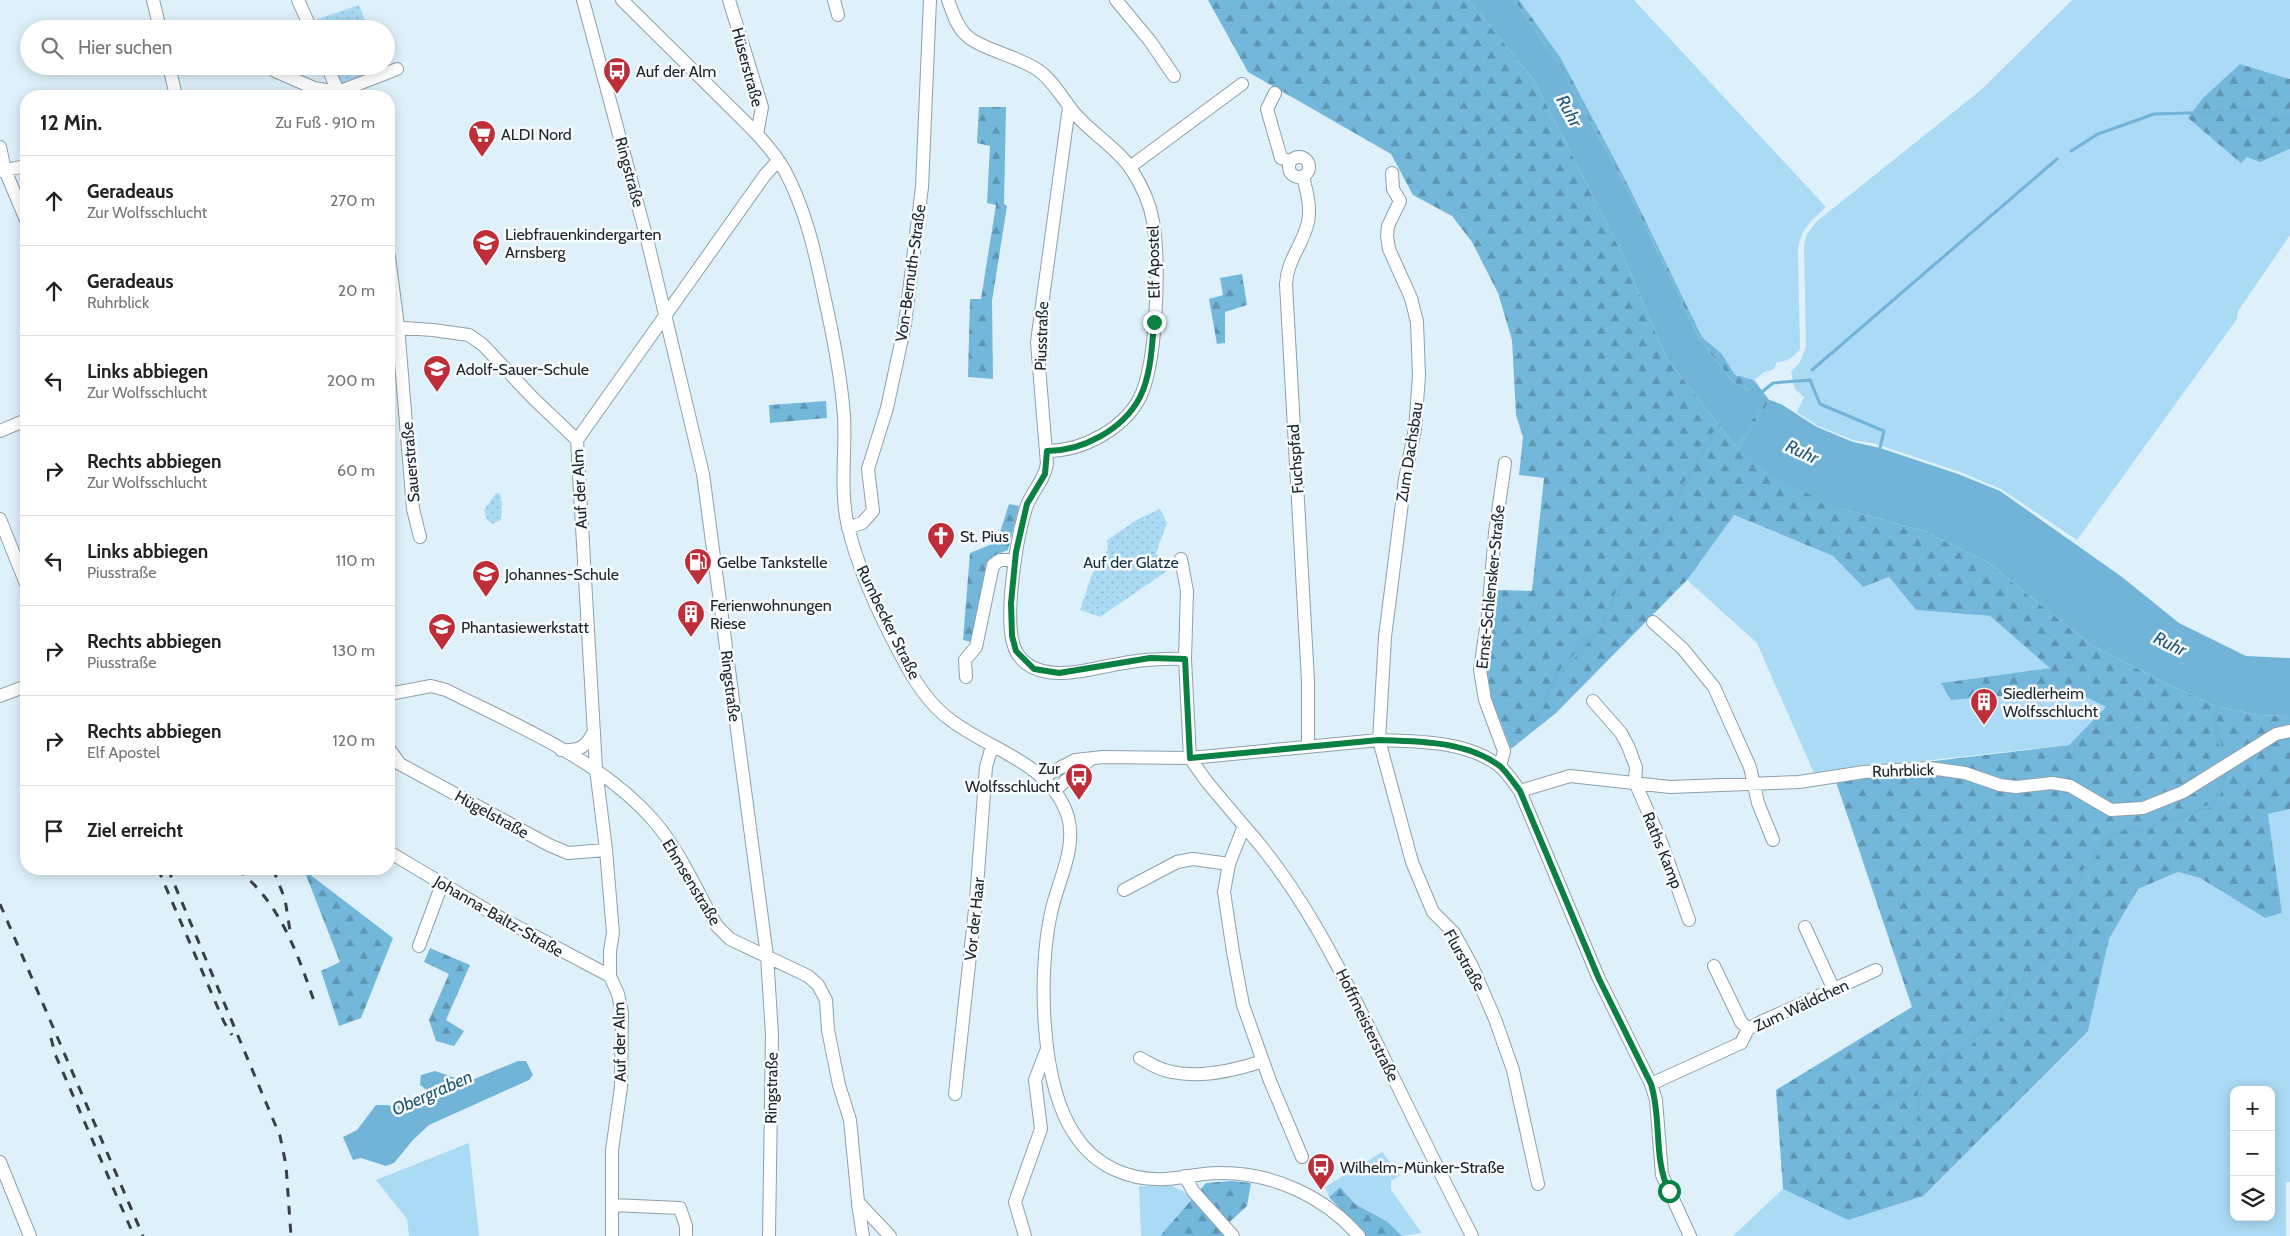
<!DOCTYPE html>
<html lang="de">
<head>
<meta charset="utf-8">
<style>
	:root { --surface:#fff; --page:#f6f6f6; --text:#222; --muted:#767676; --line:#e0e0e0 }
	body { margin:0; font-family:Cabin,sans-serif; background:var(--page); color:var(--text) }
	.controls { position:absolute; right:15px; bottom:15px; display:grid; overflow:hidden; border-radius:10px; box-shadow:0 2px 12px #0003 }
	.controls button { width:45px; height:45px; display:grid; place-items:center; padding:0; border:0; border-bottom:1px solid var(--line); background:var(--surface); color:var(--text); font:25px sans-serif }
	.stop { position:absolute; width:15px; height:15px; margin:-11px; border:4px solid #0b8043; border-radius:50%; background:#fff }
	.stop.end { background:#0b8043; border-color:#fff; box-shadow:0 1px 5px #0008 }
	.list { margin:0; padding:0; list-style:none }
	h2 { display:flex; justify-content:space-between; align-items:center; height:65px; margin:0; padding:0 20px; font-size:21px }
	h2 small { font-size:16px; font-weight:400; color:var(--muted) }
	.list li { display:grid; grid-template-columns:32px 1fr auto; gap:15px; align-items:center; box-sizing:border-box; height:90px; padding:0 20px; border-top:1px solid var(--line) }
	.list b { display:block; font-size:19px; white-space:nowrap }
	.list p { margin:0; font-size:16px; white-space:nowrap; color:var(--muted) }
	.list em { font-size:16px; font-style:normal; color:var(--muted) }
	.icon { flex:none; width:28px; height:28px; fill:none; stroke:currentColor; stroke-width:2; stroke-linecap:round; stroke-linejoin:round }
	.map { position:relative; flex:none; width:2290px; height:1236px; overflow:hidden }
	.search { position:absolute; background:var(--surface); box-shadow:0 2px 12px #0003; left:20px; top:20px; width:375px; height:55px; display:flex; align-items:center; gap:12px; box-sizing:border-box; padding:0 18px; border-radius:28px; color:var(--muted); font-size:19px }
	.panel { position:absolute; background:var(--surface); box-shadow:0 2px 12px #0003; left:20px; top:90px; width:375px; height:785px; border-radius:20px }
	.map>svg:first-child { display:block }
</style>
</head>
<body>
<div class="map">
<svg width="2290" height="1236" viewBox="0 0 2290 1236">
	<defs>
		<pattern id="forest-firs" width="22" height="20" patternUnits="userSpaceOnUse" patternTransform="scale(1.25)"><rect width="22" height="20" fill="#73b7db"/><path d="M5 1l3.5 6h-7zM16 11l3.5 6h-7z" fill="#5e95b2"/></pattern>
		<pattern id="park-dots" width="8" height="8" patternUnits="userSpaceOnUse" patternTransform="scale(1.25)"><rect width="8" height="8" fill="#abdaf4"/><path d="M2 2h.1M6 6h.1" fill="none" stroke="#93bbd1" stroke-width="1.8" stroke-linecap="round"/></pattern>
	</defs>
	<rect width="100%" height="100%" fill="#def1fb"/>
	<!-- green -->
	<path fill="#abdaf4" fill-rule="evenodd" d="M1519,0H1634L1826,207C1810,223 1802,226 1798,250L1800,349C1793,358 1788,361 1777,362L1774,369L1763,373L1754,380L1735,375L1722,354L1702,337L1628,185Z
		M2072,0H2290V79L2240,64L2247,157L2290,149V235L2238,311L2237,319L2077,540L2001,489L1960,472L1873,443L1853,440L1818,426L1797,412L1804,397L1795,389L1791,372L1800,362L1806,347L1804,245L1807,234L1816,222L1981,90Z
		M1733,515L1833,556L1863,587L1889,577L1916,610L1990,616L2051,668L1942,683L1951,700L2072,690L2106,707L2069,745L1814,773L1757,643L1687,580Z
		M2290,809V1182H2286V1236H1733L1783,1189L1848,1220L2088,1031L2109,939L2138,889L2178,872L2200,878L2265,918L2282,913L2268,814ZM2234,1090H2271V1217H2234Z
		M469,1143L479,1236H409L407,1219L376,1180Z
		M1382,1152L1400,1175L1391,1181V1190L1422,1233L1402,1236L1388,1222L1355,1204L1340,1187L1329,1197L1325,1187Z
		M1170,1185L1194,1197L1160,1236H1141L1139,1186Z"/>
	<!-- forest -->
	<path fill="url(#forest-firs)" d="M1208,0H1469L1534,80L1623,255L1666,357L1735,446L1749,391L1733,382L1700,340L1631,196L1560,66L1514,0H1519L1560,57L1628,185L1702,337L1722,354L1735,375L1754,380L1770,401L1738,448L1843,509L1924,531L1987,562L2090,644L2163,682L2215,706L2257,715L2290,716V809L2268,814L2282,913L2265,918L2200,878L2178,872L2138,889L2109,939L2088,1031L1923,1196L1848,1220L1783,1189L1776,1090L1912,1007L1833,773L2069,745L2106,707L2072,690L1951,700L1941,683L2050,668L1990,616L1916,610L1889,577L1863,587L1833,556L1734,515L1687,580L1556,713L1511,749L1491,698L1487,673L1498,590L1532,591L1544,478L1519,475L1523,437L1516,415L1512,340L1498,293L1472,242L1452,216L1413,195L1391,154L1248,72Z
		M2240,64L2290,79V149L2260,162L2247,157L2241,163L2188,118L2202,99Z
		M979,107H1006L1004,204L1007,206L992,301L993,379L968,377L970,299H981L996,205L987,203L990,146L977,143Z
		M1242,274L1247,305L1225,312V343L1217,344L1209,299L1223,295L1220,278Z
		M826,401L827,418L770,423L769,405Z
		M1009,504L1019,506L1008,550L993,556L986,565L972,642L963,640L970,553L997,542Z
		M304,870L393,938L361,1018L339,1026L321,971L340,962Z
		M430,948L470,965L446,1020L464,1031L454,1046L436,1041L429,1020L449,974L424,962Z
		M1231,1181L1251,1183L1247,1206L1222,1229L1227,1236H1160L1206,1183Z
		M1340,1187L1355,1204L1388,1222L1402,1236H1366L1329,1197Z"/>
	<!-- park -->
	<path fill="url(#park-dots)" d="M359,5L368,29H319L315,20Z
		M334,66H373L375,71L342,84Z
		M496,493L500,494L502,504L501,520L493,524L487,520L484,510Z
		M1160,509L1167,523L1156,553L1170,569L1100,617L1080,610L1092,574L1108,549L1107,540L1138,519Z"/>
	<!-- water -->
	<path fill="#71b4d8" d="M1469,0H1514L1560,66L1631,196L1700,340L1733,382L1749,391L1758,389L1766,400L1735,446L1666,357L1623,255L1534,80Z
		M1770,400L1781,404L1817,427L1853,442L1880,448L1958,474L2000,491L2122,577L2179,623L2246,656L2290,658V716L2257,715L2215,706L2163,682L2090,644L1987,562L1924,531L1843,509L1777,480L1738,448Z
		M518,1061H526L533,1075L529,1080L429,1125L413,1140L394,1163L386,1166L361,1158L353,1160L343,1137L357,1130L376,1105L418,1106L433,1100L432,1094L420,1085L421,1075L435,1071L467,1082Z"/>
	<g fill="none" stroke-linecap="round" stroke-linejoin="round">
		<!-- stream -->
		<path stroke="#71b4d8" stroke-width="3" d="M2071,151L2098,134L2154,114L2256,111L2290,120
			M1812,370L2057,159
			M1756,393L1762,392L1773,383L1810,380L1820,404L1884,431L1880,448
			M2217,703L2215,730L2223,753
			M1536,719L1557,675L1598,630L1628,571L1657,540L1694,466L1720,424
			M1846,1112L1904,1093L1920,1085L1925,1073L1938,1066L1949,1054L1969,1047L1980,1031L1997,1021L2011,993L2042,962L2065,948L2075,933L2072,900L2084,871L2107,839L2126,827L2143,830L2215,804L2226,776
			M1915,1128L1920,1085"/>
		<defs>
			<path id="minor" d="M153,0L160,29
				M298,0L311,29
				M583,0L648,243L703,474L767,956L772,1034L769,1236
				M622,0C655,33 688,65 721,98C743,120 769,143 785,171C806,211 815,252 824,295C833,335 841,375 844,416C846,451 840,487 847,522C857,568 883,623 906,665C917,685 933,708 952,721C992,751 1052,764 1068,817C1077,849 1057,883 1051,913C1038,972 1040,1084 1075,1135C1095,1166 1129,1181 1166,1179C1185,1178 1203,1172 1222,1173C1274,1173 1325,1197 1359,1236
				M729,0L762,107L757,134
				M834,0L838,15
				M948,0C952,11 956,25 965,34C979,49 1018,56 1038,70C1055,82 1064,102 1077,116C1092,133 1120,151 1131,169C1141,184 1150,204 1153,221C1160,262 1157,355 1142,393C1127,428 1083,451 1047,451
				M1116,0L1150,41L1174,76
				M169,66L176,96
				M327,66L340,96
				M275,71L314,88L338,92L397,69
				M1275,93L1267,109L1281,158L1289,161
				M1069,107L1037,342L1047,464C1044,482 1031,492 1026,508C1017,537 1002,624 1016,651C1024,667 1040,672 1057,673C1076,674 1095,668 1113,665C1137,660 1160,658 1185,659
				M0,147L5,170L26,220
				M1289 167a10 10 0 1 1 20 0a10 10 0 1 1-20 0Z
				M1130,167L1242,84
				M0,171L26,166
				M1392,173L1393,189L1400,201L1388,226L1387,236L1389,249L1411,298L1417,322L1419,376L1415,429L1405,479L1385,637L1379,740L1412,862L1433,912L1454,933L1472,966L1495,1019L1513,1070L1538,1184
				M1303,177C1307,192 1311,207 1308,222C1303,245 1287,260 1286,284L1308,681V747
				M389,257L398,326L413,509L420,537
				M389,327L433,330L469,335L483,345L533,398L577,440
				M0,431L26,420
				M0,519L26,584
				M848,528L862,523L873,511L868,469L887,408L905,324L922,187L930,0
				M1181,559L1187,591L1185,659L1190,758
				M1653,622L1683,649L1714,687L1750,767L1758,803L1773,840
				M966,677L965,660L976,647L993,565L1000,560H1015
				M389,694L431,686L446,690C518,726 601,760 654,821C680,851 697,892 717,926L730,939L808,976L818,985L826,1000L828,1030L839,1085L850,1120L858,1202L890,1236
				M0,696L26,686
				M1593,701L1621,733L1628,746L1636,767L1635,782L1662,844L1689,920
				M389,749L400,764L549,845L568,853L606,850
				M561,750C579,751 586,748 594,731
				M1190,758L1207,782L1244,826L1229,864L1224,892L1233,952L1243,1005L1270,1081L1302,1157
				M1500,767L1504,751L1485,700L1480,670L1488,614L1495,533L1505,463
				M1043,777L1075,760L1103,757L1190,758L1379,740C1419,741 1468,741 1501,767C1508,774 1514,783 1520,791L1570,776L1670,787L1799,782L1864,772L1930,768L1965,773L2000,785L2016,787L2052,783L2070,786L2111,810L2143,808L2183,792L2276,734L2290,731
				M1055,790L1091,759
				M1520,791L1599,979L1651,1084L1656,1100L1662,1175L1690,1236
				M1244,826C1304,893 1342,973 1381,1052C1411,1114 1441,1175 1472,1236
				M389,852L495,915L610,976
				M1124,890L1177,862L1193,859L1229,864
				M1805,927L1834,990
				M419,946L442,884
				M1714,966L1741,1022L1748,1029
				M1140,1058C1150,1064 1160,1070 1172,1072C1200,1078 1236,1070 1263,1061
				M1651,1084L1741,1043L1748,1029L1761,1022L1876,970
				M955,1094L976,900L986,767L992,746
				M0,1162L30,1236
				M1185,1176L1193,1191L1233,1236
				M858,1204L863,1236
				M612,1205L680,1208L686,1226V1236
				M612,1236V1150L621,1087L622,1013L618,994L610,976V951L613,933L606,850L596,769L577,440L765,175L778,161
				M1025,1236L1015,1202L1041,1129L1035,1080L1047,1049"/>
		</defs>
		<!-- minor casing -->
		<use href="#minor" stroke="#8ea0aa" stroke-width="14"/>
		<!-- minor -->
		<use href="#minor" stroke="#fff" stroke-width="12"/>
		<!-- rail -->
		<path stroke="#384045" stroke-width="3" stroke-dasharray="9 9" stroke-linecap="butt" d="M158,869L224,1022L232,1035
			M168,869L280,1136L286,1165L291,1236
			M237,869C280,903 297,952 314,1001
			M273,869L285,899L290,931
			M0,904L143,1236
			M51,1038L55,1054L134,1236"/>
	</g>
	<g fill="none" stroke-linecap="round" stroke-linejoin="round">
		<!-- route -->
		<path stroke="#0b8043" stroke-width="6" d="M1154,322C1152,346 1151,375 1140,397C1123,430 1082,451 1047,451L1045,474L1027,504L1016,552L1011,603L1012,636L1016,651L1034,669L1059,673L1150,658L1185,659L1190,758L1379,740C1419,741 1468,741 1501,767C1508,774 1514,783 1520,791L1599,979L1651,1084C1662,1119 1653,1158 1669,1191"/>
	</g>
	<!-- icons -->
	<defs>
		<symbol id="bus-pin" viewBox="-11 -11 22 30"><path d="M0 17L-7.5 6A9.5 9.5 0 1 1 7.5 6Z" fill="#be2e38" stroke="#f7fbfd"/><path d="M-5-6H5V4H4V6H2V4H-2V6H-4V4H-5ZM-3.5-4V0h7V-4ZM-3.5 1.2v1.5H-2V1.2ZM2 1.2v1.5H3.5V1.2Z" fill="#fff"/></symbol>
		<symbol id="supermarket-pin" viewBox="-11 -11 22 30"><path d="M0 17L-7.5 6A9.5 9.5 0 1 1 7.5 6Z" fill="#be2e38" stroke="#f7fbfd"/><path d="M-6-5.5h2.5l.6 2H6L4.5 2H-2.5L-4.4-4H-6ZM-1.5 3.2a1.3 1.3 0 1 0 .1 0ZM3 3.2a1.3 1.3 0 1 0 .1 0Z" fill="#fff"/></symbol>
		<symbol id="school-pin" viewBox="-11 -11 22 30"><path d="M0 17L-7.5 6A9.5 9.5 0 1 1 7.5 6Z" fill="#be2e38" stroke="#f7fbfd"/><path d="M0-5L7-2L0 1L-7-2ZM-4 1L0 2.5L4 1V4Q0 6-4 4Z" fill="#fff"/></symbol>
		<symbol id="church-pin" viewBox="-11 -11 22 30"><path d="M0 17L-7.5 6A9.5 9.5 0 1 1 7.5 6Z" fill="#be2e38" stroke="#f7fbfd"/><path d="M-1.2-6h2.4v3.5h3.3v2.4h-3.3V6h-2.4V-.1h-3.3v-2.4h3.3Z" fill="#fff"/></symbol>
		<symbol id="fuel-pin" viewBox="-11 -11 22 30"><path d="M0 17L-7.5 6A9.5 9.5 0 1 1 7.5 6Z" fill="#be2e38" stroke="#f7fbfd"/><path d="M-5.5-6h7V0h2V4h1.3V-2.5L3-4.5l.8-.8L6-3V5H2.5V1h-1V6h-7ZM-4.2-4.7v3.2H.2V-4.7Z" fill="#fff"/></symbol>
		<symbol id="building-pin" viewBox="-11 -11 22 30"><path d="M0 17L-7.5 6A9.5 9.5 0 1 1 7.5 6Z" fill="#be2e38" stroke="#f7fbfd"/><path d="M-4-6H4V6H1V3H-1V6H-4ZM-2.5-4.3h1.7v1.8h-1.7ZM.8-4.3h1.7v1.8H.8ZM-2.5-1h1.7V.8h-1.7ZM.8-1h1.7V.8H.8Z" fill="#fff"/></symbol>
		<symbol id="university-pin" viewBox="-11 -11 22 30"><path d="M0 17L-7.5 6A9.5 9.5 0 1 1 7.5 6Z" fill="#be2e38" stroke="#f7fbfd"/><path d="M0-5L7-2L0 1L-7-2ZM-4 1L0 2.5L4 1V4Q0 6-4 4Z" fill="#fff"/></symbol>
	</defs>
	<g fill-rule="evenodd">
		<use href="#bus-pin" x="601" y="55" width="32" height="43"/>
		<use href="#supermarket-pin" x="466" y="118" width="32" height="43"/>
		<use href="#school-pin" x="470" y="227" width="32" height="43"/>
		<use href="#school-pin" x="421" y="353" width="32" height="43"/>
		<use href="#church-pin" x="925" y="520" width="32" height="43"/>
		<use href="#fuel-pin" x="682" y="546" width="32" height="43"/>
		<use href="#school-pin" x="470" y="558" width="32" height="43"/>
		<use href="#building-pin" x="675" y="598" width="32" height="43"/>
		<use href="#university-pin" x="426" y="611" width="32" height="43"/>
		<use href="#building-pin" x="1968" y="686" width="32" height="43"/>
		<use href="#bus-pin" x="1063" y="761" width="32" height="43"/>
		<use href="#bus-pin" x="1305" y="1151" width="32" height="43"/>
	</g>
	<g text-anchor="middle" stroke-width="5" stroke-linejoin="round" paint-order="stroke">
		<!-- street labels -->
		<g font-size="16" fill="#20272b" stroke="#f7fbfd">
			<text transform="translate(748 67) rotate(75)" y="6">Hüserstraße</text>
			<text transform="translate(630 172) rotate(75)" y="6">Ringstraße</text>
			<text transform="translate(1153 262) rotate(-91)" y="6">Elf Apostel</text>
			<text transform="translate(910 273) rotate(-82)" y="6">Von-Bernuth-Straße</text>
			<text transform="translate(1041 336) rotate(-88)" y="6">Piusstraße</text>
			<text transform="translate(1409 452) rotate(-81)" y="6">Zum Dachsbau</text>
			<text transform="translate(1295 459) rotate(-94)" y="6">Fuchspfad</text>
			<text transform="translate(410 462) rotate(-95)" y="6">Sauerstraße</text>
			<text transform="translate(579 489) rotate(-93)" y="6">Auf der Alm</text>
			<text transform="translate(1490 587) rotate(-84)" y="6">Ernst-Schlensker-Straße</text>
			<text transform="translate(889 622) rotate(64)" y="6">Rumbecker Straße</text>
			<text transform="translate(731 686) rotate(83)" y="6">Ringstraße</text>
			<text transform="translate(1903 770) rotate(-2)" y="6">Ruhrblick</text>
			<text transform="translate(492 814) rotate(29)" y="6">Hügelstraße</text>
			<text transform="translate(1663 850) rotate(68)" y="6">Raths Kamp</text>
			<text transform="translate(692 882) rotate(59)" y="6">Ehmsenstraße</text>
			<text transform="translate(499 916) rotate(30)" y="6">Johanna-Baltz-Straße</text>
			<text transform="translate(974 919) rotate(-84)" y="6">Vor der Haar</text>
			<text transform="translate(1465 960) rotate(61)" y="6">Flurstraße</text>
			<text transform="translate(1801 1005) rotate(-25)" y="6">Zum Wäldchen</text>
			<text transform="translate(1368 1025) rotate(64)" y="6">Hoffmeisterstraße</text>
			<text transform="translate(619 1042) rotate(-91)" y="6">Auf der Alm</text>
			<text transform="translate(771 1088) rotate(-89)" y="6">Ringstraße</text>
		</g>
		<!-- poi labels -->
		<g font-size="16" fill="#20272b" stroke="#f7fbfd" text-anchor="start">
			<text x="636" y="77">Auf der Alm</text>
			<text x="501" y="140">ALDI Nord</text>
			<text x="505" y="240">Liebfrauenkindergarten<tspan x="505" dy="18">Arnsberg</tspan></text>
			<text x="456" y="375">Adolf-Sauer-Schule</text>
			<text x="960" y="542">St. Pius</text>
			<text x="717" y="568">Gelbe Tankstelle</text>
			<text x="505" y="580">Johannes-Schule</text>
			<text x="710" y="611">Ferienwohnungen<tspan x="710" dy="18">Riese</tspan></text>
			<text x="461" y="633">Phantasiewerkstatt</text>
			<text x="2003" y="699">Siedlerheim<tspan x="2003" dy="18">Wolfsschlucht</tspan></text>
			<text x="1060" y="774" text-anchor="end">Zur<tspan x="1060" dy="18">Wolfsschlucht</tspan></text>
			<text x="1340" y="1173">Wilhelm-Münker-Straße</text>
		</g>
		<!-- park labels -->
		<g font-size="16" fill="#133242" stroke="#f7fbfd">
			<text x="1131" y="568">Auf der Glatze</text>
		</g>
		<!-- water labels -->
		<g font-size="18" font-style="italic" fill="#245973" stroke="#f7fbfd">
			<text transform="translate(1569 111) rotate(61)" y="6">Ruhr</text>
			<text transform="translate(1802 452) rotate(25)" y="6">Ruhr</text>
			<text transform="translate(2170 644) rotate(26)" y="6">Ruhr</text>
			<text transform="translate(432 1093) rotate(-24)" y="6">Obergraben</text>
		</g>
	</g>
</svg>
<div class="controls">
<button>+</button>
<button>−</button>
<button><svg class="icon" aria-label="layers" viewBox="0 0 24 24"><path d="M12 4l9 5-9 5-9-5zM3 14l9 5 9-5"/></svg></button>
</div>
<div class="stop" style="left:1669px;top:1191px"></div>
<div class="stop end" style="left:1154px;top:322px"></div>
<div class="search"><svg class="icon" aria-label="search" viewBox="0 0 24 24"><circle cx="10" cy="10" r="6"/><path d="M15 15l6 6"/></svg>Hier suchen</div>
<section class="panel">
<h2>12 Min.<small>Zu Fuß · 910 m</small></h2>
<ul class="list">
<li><svg class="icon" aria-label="ahead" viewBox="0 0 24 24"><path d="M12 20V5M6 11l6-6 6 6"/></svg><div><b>Geradeaus</b><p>Zur Wolfsschlucht</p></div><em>270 m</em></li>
<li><svg class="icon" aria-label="ahead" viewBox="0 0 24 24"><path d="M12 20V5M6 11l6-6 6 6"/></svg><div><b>Geradeaus</b><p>Ruhrblick</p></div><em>20 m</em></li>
<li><svg class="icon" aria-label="left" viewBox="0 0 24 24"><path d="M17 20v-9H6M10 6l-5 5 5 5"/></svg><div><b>Links abbiegen</b><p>Zur Wolfsschlucht</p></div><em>200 m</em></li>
<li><svg class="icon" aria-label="right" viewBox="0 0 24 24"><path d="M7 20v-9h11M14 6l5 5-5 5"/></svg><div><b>Rechts abbiegen</b><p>Zur Wolfsschlucht</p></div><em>60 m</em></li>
<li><svg class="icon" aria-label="left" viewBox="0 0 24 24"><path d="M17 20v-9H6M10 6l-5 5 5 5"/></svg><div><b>Links abbiegen</b><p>Piusstraße</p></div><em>110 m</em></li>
<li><svg class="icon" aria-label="right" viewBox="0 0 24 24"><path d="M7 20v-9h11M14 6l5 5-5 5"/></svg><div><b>Rechts abbiegen</b><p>Piusstraße</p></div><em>130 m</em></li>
<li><svg class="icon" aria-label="right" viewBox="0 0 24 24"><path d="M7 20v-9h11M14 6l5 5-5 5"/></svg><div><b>Rechts abbiegen</b><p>Elf Apostel</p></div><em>120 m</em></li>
<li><svg class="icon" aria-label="arrive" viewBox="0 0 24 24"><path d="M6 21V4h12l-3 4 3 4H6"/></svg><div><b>Ziel erreicht</b></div></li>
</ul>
</section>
</div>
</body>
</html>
